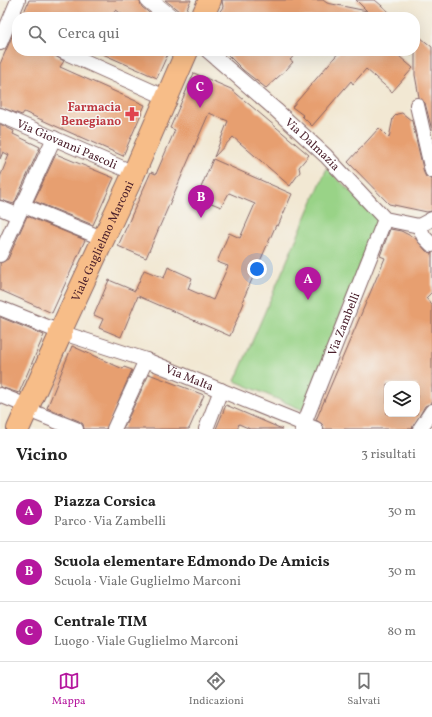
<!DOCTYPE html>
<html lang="it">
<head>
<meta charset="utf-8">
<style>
	:root { --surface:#fff; --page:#f6f6f6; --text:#222; --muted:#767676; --line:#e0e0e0; --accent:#b5179e }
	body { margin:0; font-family:Vollkorn,serif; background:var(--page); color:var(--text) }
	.controls { position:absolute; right:12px; bottom:12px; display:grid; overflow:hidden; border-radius:8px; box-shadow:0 4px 16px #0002 }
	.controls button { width:36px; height:36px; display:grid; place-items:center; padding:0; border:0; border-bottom:1px solid var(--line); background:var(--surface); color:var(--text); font:20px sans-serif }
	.you { position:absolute; left:257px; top:269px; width:14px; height:14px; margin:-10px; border:3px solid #fff; border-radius:50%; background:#1a73e8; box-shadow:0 0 0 6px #1a73e833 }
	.badge { display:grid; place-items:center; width:26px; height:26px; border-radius:50%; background:var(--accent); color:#fff; font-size:13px; font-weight:700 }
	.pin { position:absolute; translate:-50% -33px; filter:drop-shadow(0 1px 2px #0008) }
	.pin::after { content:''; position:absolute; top:21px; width:14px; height:12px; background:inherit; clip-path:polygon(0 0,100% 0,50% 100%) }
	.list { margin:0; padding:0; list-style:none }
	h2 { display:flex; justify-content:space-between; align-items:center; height:52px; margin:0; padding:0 16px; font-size:17px }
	h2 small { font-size:13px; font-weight:400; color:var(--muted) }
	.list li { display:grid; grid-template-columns:26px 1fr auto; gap:12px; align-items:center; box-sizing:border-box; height:60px; padding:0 16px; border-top:1px solid var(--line) }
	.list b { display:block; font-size:15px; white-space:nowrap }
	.list p { margin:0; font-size:13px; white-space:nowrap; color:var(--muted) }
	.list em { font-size:13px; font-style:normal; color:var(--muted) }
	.icon { flex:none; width:22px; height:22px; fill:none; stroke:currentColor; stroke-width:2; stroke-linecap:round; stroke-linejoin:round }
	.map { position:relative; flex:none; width:432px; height:429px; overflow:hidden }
	.search { position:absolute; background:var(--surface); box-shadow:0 4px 16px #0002; left:12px; right:12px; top:12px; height:44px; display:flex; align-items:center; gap:10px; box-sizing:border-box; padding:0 14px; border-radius:16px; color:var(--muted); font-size:15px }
	.sheet { height:232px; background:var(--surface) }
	nav { display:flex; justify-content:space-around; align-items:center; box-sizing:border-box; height:56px; border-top:1px solid var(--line); background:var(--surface); font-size:11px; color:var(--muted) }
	nav a { display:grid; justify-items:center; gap:2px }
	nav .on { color:var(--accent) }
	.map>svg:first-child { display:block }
</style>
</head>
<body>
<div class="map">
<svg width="432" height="429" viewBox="0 0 432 429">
	<rect width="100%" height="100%" fill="#f6f6f2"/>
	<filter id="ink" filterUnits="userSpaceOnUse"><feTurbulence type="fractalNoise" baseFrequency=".025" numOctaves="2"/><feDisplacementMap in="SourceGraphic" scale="8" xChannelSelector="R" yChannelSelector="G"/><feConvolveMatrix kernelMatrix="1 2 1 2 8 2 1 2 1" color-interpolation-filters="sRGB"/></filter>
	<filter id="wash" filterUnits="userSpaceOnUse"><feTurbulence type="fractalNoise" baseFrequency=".012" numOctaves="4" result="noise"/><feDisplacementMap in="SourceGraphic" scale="16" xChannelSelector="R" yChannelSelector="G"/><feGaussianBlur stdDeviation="0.9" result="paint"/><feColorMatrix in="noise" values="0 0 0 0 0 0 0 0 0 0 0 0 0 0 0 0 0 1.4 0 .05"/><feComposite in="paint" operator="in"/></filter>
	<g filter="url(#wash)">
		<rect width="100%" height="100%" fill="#f2e8d3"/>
		<!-- green -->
		<path fill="#99d387" stroke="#727959" d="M327,168L378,219L303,410L235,381Z"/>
		<g id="blocks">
			<!-- building -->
			<path fill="#e79f70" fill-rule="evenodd" d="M29,0H139L142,7L152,15L151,17H126L116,10L110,17H22Z
				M165,0H191L184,15Z
				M222,0H323L327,3L367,11L356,0H375L395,17H373L369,13L368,17H216L223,7Z
				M17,25V51H54L55,56L64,61L60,67L145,105L123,156L24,112L22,115L0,107V64Z
				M415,33L432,47V130L425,103L419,97L415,75Z
				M96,51H169L157,78Z
				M224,51H298L290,60L293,62L286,70L266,88L243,70Z
				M340,51H393L413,68L392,92L366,69L353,84L351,81L312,126L302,116L303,115L292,107Z
				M194,73L231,89L309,155L299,167L300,172L290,186L233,137L214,157L228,121L209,113L146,258L118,246L151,172L156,174L175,130L170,128Z
				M402,113L412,121L424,173L426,177L432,179V211L427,212L389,204L348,162L379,128L389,138L393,118L397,114Z
				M0,124L14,131L13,134L40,147L14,204L0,200V177L9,155L3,152L0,159Z
				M56,154L114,178L93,225L34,201Z
				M213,159L292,194L278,226L276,225L242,302L244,303L230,336L138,296L121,337L99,328L103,319L94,315L109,280L135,291L144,270L164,278L168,267L192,278L188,289L213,300L228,266L217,262L229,233L240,238L255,204L229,193L221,207L197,197Z
				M27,216L85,240L52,313L0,290V263L8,259Z
				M390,229L401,231L415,238L426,251L432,253V292L426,298L432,305V403L425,406L412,429H324L322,424L316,420L385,258L380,256ZM387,384H417V414H387Z
				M0,317L44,335L19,393L0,387Z
				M72,346L123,369L124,367L132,370L106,429H84L83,424L79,421L47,408Z
				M149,374L204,395L189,429H123Z
				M226,405L282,429H250L239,424L237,429H216Z"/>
		</g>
	</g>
	<g filter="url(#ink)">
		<use href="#blocks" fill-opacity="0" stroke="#856566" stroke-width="1"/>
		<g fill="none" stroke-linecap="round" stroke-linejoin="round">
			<defs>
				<g id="minor">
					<path d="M0,43L18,0"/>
					<path d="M62,51L167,98"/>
					<path id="s1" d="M208,51L276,110L326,156L385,219L419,226"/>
					<path d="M417,105L432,171"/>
					<path id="s2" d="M0,115L134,173"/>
					<path d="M22,205L104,239"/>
					<path d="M0,208L17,215"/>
					<path d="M419,226L424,237L432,245"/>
					<path d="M419,226L432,219"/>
					<path d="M0,255L54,138"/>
					<path id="s3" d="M0,308L60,332L146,360L316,429"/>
					<path d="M0,395L27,406L28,410L76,429"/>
					<path d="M114,429L146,360"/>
					<path d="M206,429L221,390"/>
					<path id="s4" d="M302,429L385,219"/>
					<path d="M420,429L432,411"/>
				</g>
				<path id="tertiary" d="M149,0L170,17"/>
				<g id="primary">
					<path d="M202,17L210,0"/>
					<path id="s5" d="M18,429L61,333L60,332L134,173L187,51"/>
				</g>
			</defs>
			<!-- minor casing -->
			<use href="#minor" stroke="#856566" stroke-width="16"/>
			<!-- tertiary casing -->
			<use href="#tertiary" stroke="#856566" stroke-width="18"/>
			<!-- primary casing -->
			<use href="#primary" stroke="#856566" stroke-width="24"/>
			<!-- minor -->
			<use href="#minor" stroke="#fff" stroke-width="14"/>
			<!-- tertiary -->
			<use href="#tertiary" stroke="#fff" stroke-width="17"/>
			<!-- primary -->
			<use href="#primary" stroke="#f7bd88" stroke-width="22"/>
		</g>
	</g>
	<!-- icons -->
	<defs>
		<symbol id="pharmacy-bare" viewBox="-9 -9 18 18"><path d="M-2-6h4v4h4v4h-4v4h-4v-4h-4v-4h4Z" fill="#e0444e" stroke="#f6f6f2" stroke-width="2.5" paint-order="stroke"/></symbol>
	</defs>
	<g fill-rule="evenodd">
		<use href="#pharmacy-bare" x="122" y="104" width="20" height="20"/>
	</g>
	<g text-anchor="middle" stroke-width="3" stroke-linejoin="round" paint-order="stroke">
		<!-- health labels -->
		<g font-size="12" font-weight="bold" fill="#be3a42" stroke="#f6f6f2" text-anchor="end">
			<text x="121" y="111">Farmacia<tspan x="121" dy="14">Benegiano</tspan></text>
		</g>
		<!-- street labels -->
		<g font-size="12" fill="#4a1f2b" stroke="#f6f6f2">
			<text dy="4" stroke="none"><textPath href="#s2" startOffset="73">Via Giovanni Pascoli</textPath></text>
			<text dy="4" stroke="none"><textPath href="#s1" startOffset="140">Via Dalmazia</textPath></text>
			<text dy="4" stroke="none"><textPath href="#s5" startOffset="207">Viale Guglielmo Marconi</textPath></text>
			<text dy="4" stroke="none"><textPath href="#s4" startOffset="113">Via Zambelli</textPath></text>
			<text dy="4" stroke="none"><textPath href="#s3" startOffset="202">Via Malta</textPath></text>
		</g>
	</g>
</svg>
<div class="controls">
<button><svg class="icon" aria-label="layers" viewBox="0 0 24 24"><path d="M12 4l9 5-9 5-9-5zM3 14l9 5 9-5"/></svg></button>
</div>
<div class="you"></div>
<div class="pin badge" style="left:308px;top:300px">A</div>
<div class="pin badge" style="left:201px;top:218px">B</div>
<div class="pin badge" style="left:200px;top:108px">C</div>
<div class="search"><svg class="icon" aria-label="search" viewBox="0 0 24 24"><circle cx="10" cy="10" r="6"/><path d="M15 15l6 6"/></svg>Cerca qui</div>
</div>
<section class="sheet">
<h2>Vicino<small>3 risultati</small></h2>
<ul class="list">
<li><span class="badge">A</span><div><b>Piazza Corsica</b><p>Parco · Via Zambelli</p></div><em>30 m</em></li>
<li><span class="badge">B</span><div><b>Scuola elementare Edmondo De Amicis</b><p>Scuola · Viale Guglielmo Marconi</p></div><em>30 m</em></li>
<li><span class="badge">C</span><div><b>Centrale TIM</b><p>Luogo · Viale Guglielmo Marconi</p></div><em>80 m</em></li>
</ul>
</section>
<nav>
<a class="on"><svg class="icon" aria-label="map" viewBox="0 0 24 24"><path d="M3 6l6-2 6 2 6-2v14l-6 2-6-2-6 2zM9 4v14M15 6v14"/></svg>Mappa</a>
<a><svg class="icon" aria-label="directions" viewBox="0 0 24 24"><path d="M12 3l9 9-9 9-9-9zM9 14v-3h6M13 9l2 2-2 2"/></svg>Indicazioni</a>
<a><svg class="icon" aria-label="saved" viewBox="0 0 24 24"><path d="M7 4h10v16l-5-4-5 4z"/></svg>Salvati</a>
</nav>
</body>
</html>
